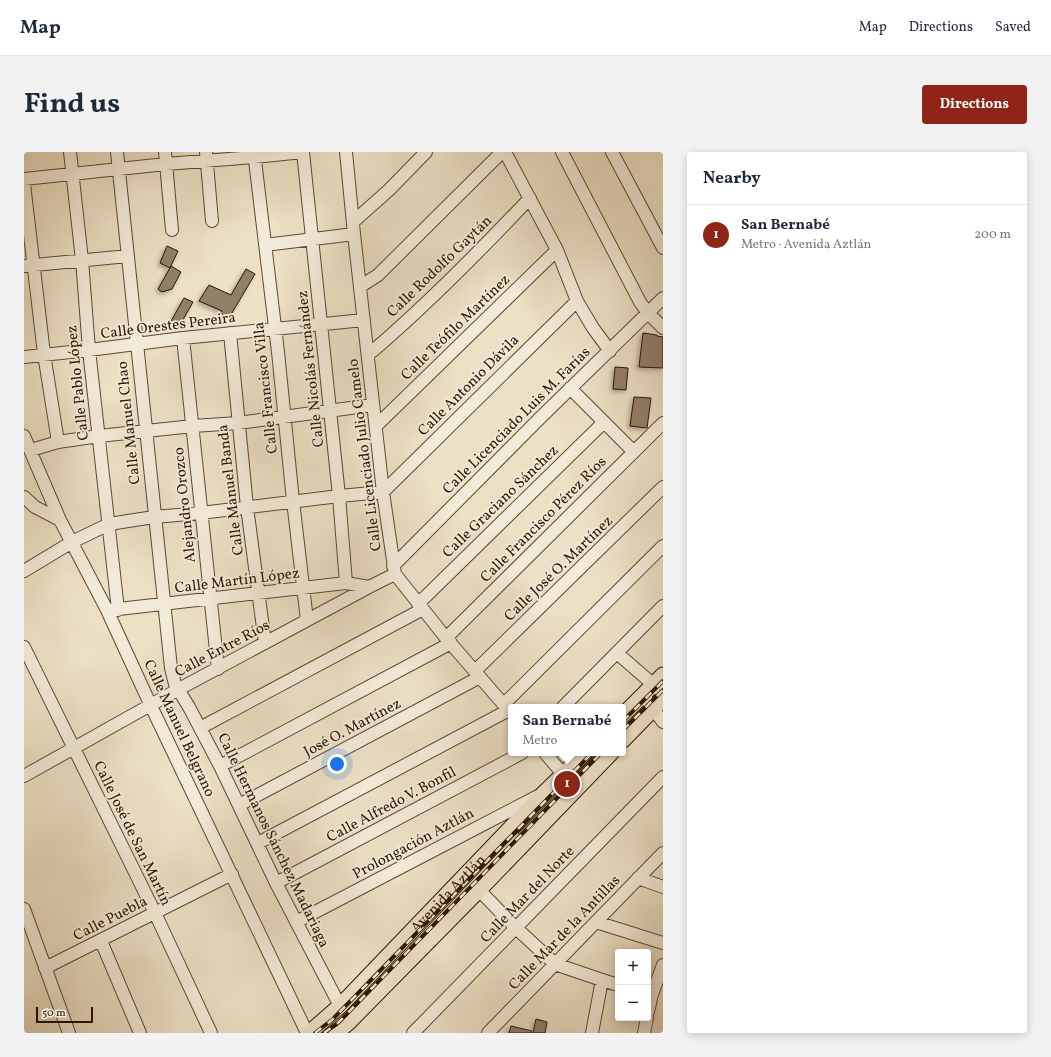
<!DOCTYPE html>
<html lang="en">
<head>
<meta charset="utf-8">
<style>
	:root { --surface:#fff; --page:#f2f2f3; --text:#1f2937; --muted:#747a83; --line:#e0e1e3; --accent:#8f2418 }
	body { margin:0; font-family:Vollkorn,serif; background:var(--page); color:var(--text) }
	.controls { position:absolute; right:12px; bottom:12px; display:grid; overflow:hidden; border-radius:4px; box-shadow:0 2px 10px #0003 }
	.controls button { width:36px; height:36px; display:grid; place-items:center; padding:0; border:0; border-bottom:1px solid var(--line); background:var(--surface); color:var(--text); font:20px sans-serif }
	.scale { position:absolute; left:12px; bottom:10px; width:57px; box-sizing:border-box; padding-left:4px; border:2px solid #2e1501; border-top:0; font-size:11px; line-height:14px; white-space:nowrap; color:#2e1501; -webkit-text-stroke:3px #f3ebd9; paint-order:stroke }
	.you { position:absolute; left:313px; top:612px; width:14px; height:14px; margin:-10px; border:3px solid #fff; border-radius:50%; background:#1a73e8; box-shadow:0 0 0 6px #1a73e833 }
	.badge { display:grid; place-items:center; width:26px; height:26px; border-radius:50%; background:var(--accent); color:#fff; font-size:13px; font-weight:700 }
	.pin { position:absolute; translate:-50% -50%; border:2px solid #fff; box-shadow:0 1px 4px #0006 }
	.popup { position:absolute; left:484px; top:552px; width:118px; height:52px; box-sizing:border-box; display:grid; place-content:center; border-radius:4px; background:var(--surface); filter:drop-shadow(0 1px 3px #0005); font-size:13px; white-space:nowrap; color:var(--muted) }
	.popup b { font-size:15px; color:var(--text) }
	.popup::after { content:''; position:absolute; left:50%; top:100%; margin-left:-8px; border:8px solid transparent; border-top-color:var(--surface) }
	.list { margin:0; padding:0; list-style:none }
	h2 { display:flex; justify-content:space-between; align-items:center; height:52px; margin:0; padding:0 16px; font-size:17px }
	h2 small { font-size:13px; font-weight:400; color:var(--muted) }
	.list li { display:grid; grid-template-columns:26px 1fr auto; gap:12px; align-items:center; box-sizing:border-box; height:60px; padding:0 16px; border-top:1px solid var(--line) }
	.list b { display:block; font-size:15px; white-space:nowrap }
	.list p { margin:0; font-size:13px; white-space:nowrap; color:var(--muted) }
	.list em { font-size:13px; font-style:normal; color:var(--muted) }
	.map { position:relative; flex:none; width:639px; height:881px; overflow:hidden; border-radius:4px }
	header { display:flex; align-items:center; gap:24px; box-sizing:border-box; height:56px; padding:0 20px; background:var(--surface); border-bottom:1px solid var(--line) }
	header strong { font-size:19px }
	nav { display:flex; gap:22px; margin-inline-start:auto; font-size:14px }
	.intro { display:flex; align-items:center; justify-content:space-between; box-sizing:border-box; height:96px; padding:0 24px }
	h1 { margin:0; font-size:28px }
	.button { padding:10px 18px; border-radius:4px; background:var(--accent); color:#fff; font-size:14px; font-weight:700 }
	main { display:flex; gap:24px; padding:0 24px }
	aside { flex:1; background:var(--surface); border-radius:4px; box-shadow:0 2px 10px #0003 }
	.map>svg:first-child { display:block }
</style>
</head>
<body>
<header>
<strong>Map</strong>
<nav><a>Map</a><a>Directions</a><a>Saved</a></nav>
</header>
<div class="intro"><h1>Find us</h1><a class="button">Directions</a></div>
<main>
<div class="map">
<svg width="639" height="881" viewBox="0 0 639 881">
	<defs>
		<filter id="shadow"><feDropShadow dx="-2.5" dy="2.5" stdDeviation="2" flood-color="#0004"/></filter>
	</defs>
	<rect width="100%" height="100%" fill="#ece0c5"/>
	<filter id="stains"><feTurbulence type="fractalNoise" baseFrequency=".005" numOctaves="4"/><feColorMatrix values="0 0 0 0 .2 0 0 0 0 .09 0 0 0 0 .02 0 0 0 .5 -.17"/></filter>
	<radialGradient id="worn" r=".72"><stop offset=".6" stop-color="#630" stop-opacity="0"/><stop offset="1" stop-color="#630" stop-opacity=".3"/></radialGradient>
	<!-- building -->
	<path fill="#917f67" stroke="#2e1501" filter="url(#shadow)" d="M143,94L154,99L146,116L136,111Z
		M147,114L157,120L148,137L138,140L134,137Z
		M222,117L231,122L205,166L196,161L198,159L175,149L185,133L207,143Z
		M160,146L169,150L155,175L146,171Z
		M619,181L633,183V184L639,185V216L615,215Z
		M591,215L604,216L602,238L589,237Z
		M610,245L627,246L623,276L606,274Z
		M570,601H574L496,683L494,681L567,607Z
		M512,867L523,870L521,881H509Z
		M487,874L508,879L507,881H485Z"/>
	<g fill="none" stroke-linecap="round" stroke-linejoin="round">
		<defs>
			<path id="minor" d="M46,0L58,108L65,198L94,458
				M93,0L147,516L151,532L165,555L196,614L252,731L316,854
				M141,0L148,78
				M182,0L188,69
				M230,0L254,200L269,349L283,468
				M279,0L315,344L322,431
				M322,0L330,82L359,340L371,422L422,486L487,561
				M481,0L533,98L553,149L569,176L586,199
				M538,0L616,150L624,161L639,176
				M588,0L639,96
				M0,27L142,12L230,5L279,0
				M0,32L20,202L34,290
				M329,70L365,38L402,0
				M241,93L330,82
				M0,114L104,104
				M337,134L354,123L478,0
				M206,181L223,355L241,491
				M159,186L194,517
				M344,203C402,154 454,101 506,46
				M0,205L65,198L159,186L340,168
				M546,236L610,300
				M352,274L533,98
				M0,284L36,368L83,458L127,554L283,881
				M7,298L34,290L75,284L169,274L214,271L349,253
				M0,345L11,355L36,368
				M369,414L515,267L639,146
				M0,419L48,390L85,372L130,365L177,361L315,344L359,340L553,149
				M394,452L580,270
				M86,458L322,431L345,435
				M422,486L639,271
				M0,495L131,761L187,881
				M593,501L639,541
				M451,519L639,335
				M619,543L639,570
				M480,552L639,394
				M539,555L639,454
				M176,576L399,457
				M521,601L539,622
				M196,614L427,491
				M0,624L155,537L345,435L371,422
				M215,653L456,525
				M234,691L485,558
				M614,726L639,735
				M252,731L498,601
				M455,738L492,776L531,812L578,828L594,833
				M0,757L45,881
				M272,770L514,644
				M572,770L639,791
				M77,789L116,881
				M21,816L208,722
				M624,860L628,842L639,813
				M389,881L639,625
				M464,881L639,701
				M568,881L578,828
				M620,881L623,866"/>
			<g id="major">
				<path d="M599,563L639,523"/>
				<path d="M599,588L639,547"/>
				<path id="s1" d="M285,881L316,854L521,640L561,601"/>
				<path d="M312,881L324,871L455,738L587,601"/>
			</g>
		</defs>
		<!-- minor casing -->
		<use href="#minor" stroke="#5e4832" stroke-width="14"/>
		<!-- major casing -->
		<use href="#major" stroke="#2e1501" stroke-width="17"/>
		<!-- minor -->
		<use href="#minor" stroke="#f3ebd9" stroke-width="12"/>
		<!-- major -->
		<use href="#major" stroke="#ece0c5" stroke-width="15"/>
		<defs>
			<path id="rail" d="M599,569L639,529
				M599,578L639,538
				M291,881L309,867L568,601
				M300,881L314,871L577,601"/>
		</defs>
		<!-- rail casing -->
		<use href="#rail" stroke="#2e1501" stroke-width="4"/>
		<!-- rail -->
		<use href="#rail" stroke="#f3ebd9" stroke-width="2.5" stroke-dasharray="8" stroke-linecap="butt"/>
	</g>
	<g text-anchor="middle" stroke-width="3.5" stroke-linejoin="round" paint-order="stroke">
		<!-- street labels -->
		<g font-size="15" fill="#2e1501" stroke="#f3ebd9">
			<text transform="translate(415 114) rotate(-44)" y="5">Calle Rodolfo Gaytán</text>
			<text transform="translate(144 173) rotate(-7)" y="5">Calle Orestes Pereira</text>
			<text transform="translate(431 175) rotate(-44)" y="5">Calle Teófilo Martínez</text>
			<text transform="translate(286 217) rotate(-96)" y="5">Calle Nicolás Fernández</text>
			<text transform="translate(53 231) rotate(-96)" y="5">Calle Pablo López</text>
			<text transform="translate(444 233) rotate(-45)" y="5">Calle Antonio Dávila</text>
			<text transform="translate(241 236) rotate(-96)" y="5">Calle Francisco Villa</text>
			<text transform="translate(492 268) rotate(-45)" y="5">Calle Licenciado Luis M. Farías</text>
			<text transform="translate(104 271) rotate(-96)" y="5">Calle Manuel Chao</text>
			<text transform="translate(340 303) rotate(-97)" y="5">Calle Licenciado Julio Camelo</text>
			<text transform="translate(206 338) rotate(-97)" y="5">Calle Manuel Banda</text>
			<text transform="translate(476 349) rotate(-44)" y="5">Calle Graciano Sánchez</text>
			<text transform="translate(160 353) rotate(-96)" y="5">Alejandro Orozco</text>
			<text transform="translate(519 367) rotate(-45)" y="5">Calle Francisco Pérez Ríos</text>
			<text transform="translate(534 416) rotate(-44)" y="5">Calle José O. Martínez</text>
			<text transform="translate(213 428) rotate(-7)" y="5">Calle Martín López</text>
			<text transform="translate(198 496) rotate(-28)" y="5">Calle Entre Ríos</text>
			<text transform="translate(328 575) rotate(-28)" y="5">José O. Martínez</text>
			<text transform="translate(156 576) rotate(65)" y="5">Calle Manuel Belgrano</text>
			<text transform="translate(367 652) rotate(-28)" y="5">Calle Alfredo V. Bonfil</text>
			<text transform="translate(109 681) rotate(64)" y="5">Calle José de San Martín</text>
			<text transform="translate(250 688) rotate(64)" y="5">Calle Hermanos Sánchez Madariaga</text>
			<text transform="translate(389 691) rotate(-28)" y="5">Prolongación Aztlán</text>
			<text dy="5" stroke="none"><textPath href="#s1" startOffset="197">Avenida Aztlán</textPath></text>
			<text transform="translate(503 742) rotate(-46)" y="5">Calle Mar del Norte</text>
			<text transform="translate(86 766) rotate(-27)" y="5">Calle Puebla</text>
			<text transform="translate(540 780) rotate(-46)" y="5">Calle Mar de la Antillas</text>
		</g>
	</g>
	<rect width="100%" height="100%" filter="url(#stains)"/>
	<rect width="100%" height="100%" fill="url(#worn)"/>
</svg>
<div class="controls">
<button>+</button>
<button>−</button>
</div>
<div class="scale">50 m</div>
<div class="you"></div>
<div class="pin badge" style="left:543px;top:632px">1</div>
<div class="popup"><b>San Bernabé</b>Metro</div>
</div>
<aside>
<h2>Nearby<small></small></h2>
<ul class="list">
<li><span class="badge">1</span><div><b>San Bernabé</b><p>Metro · Avenida Aztlán</p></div><em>200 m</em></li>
</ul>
</aside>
</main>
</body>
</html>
